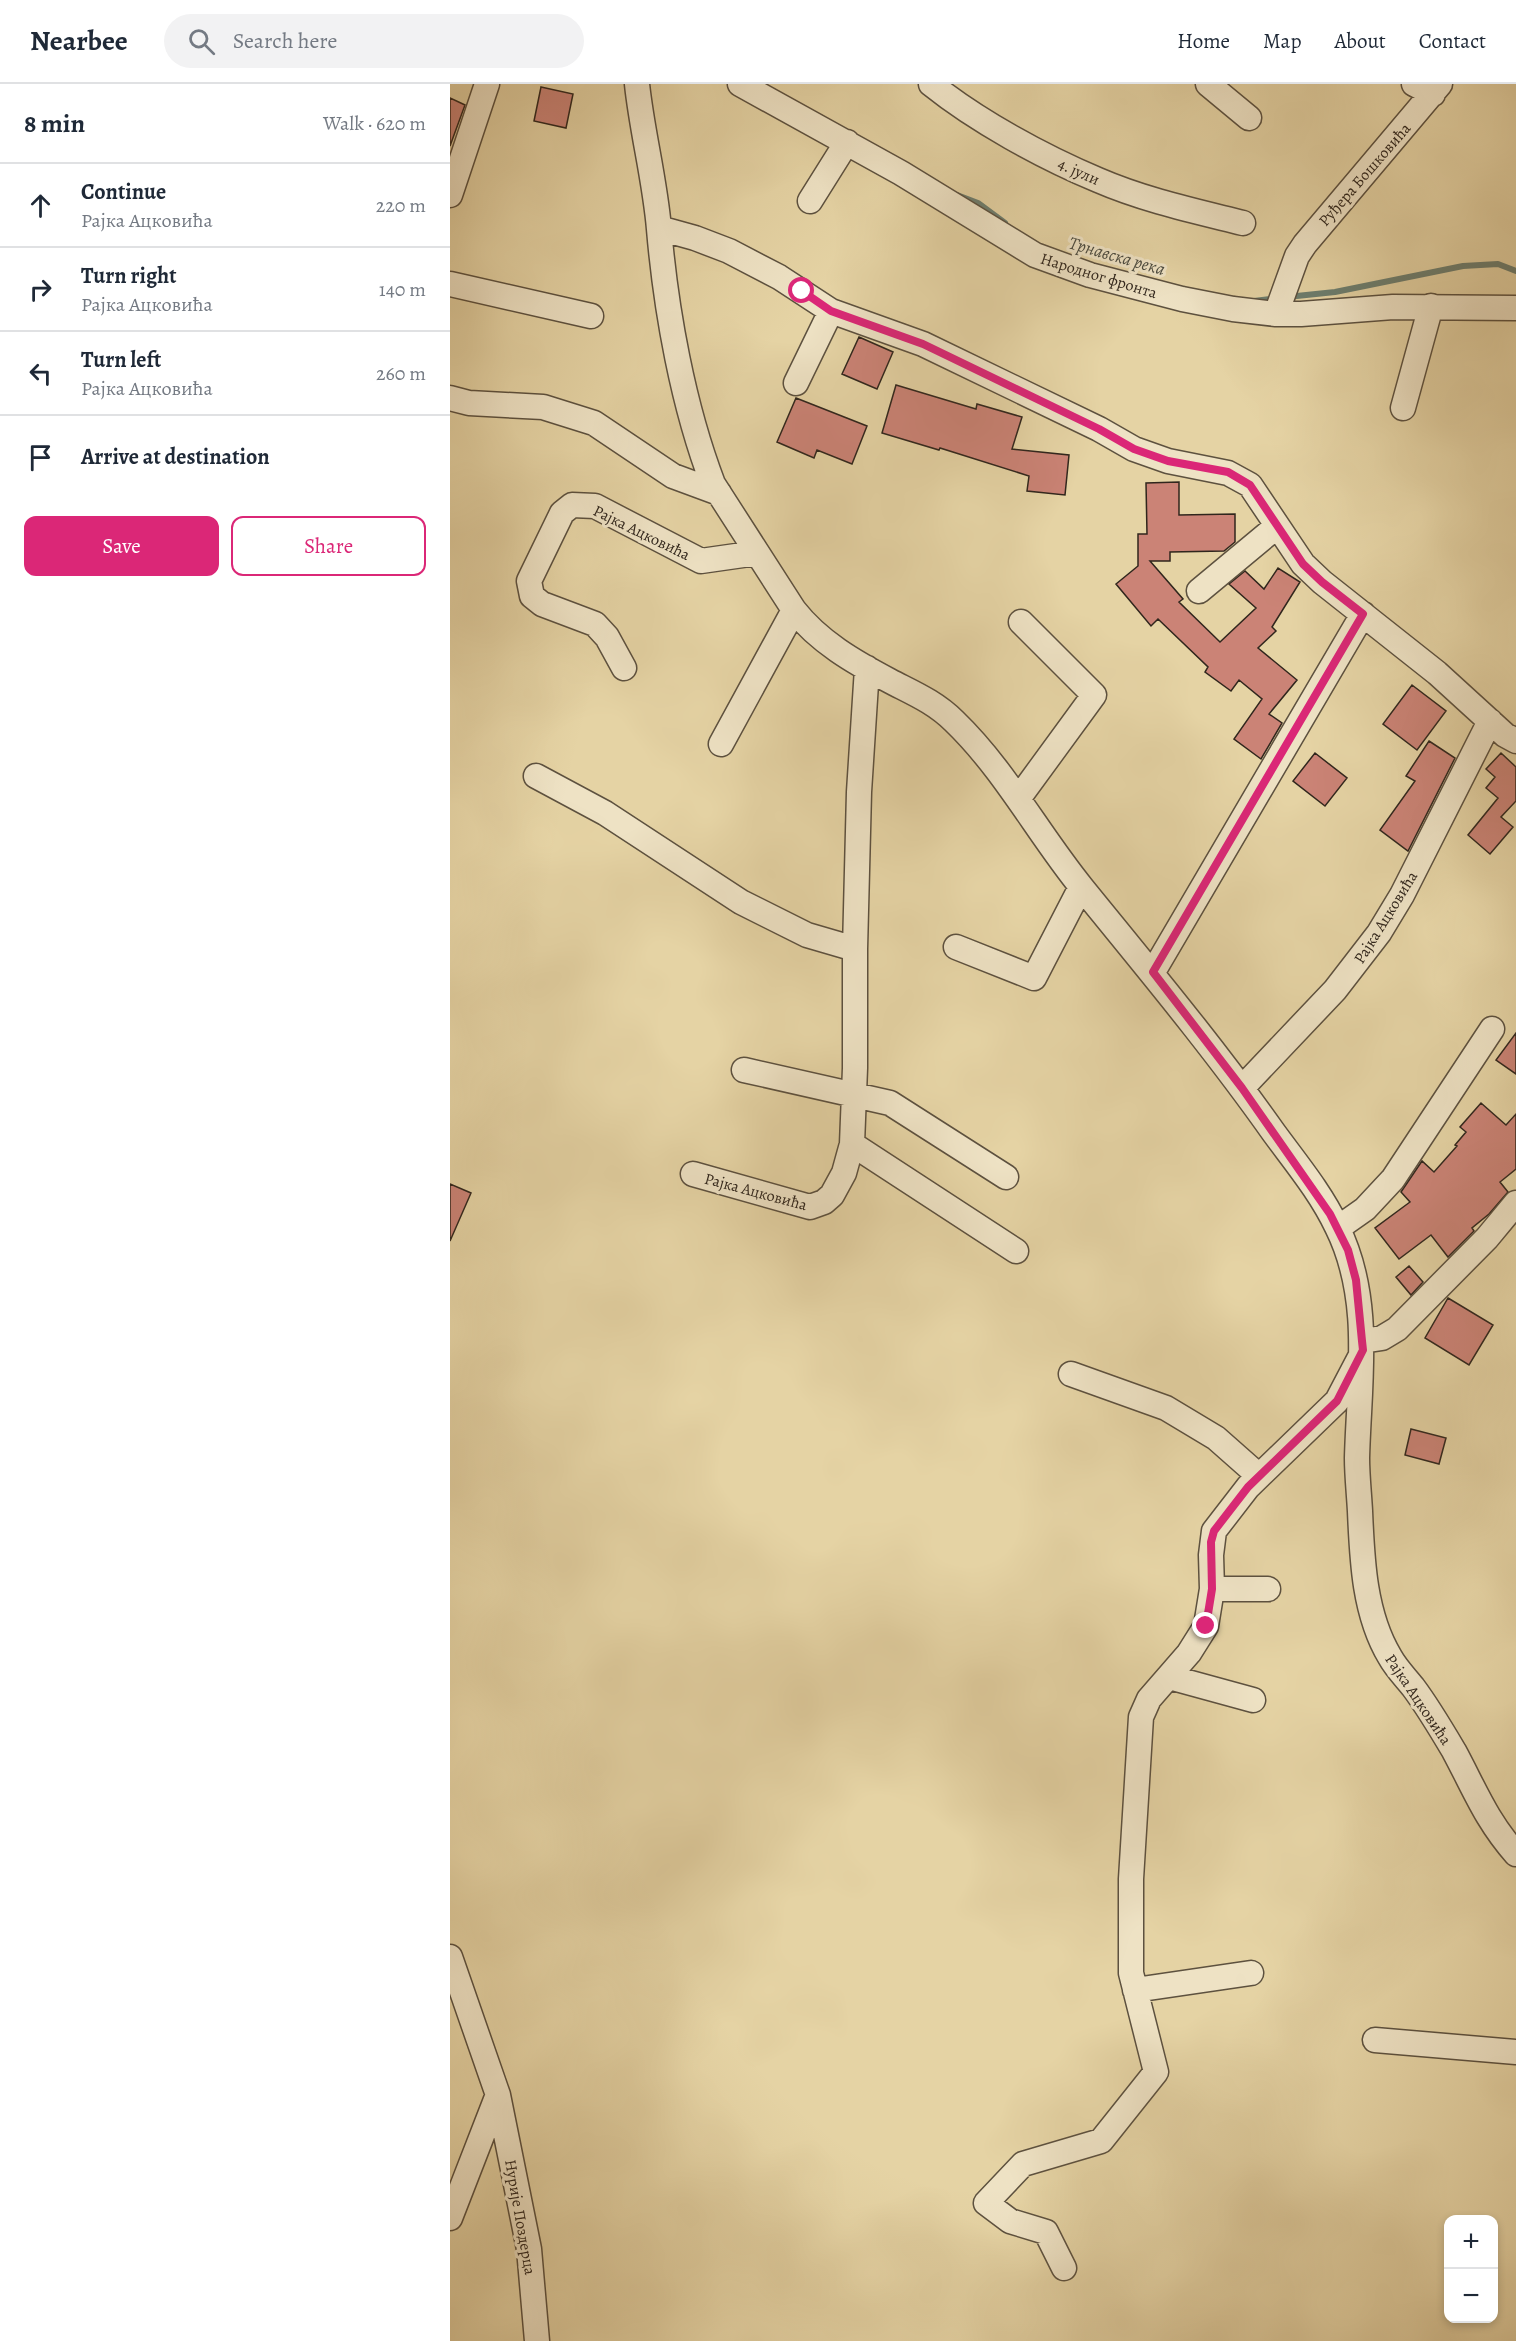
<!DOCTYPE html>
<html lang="en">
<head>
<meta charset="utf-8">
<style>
	:root { --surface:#fff; --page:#f2f2f3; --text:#1f2937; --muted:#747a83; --line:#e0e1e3; --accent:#db2777 }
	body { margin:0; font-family:Alegreya,serif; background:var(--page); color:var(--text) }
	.controls { position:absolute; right:18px; bottom:18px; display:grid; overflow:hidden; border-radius:12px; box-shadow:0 3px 9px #0003 }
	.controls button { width:54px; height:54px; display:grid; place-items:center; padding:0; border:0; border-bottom:2px solid var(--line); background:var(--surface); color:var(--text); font:30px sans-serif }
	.stop { position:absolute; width:18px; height:18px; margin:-14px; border:4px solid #db2777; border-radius:50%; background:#fff }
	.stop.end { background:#db2777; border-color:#fff; box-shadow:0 2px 6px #0008 }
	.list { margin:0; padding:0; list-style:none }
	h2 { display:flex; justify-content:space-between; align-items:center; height:78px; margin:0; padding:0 24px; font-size:26px }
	h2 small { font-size:20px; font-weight:400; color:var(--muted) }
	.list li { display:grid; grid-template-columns:39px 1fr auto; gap:18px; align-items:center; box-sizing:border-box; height:84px; padding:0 24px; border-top:2px solid var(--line) }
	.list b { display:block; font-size:22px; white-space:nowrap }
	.list p { margin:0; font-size:20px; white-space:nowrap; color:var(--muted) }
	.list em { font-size:20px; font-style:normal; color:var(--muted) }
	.actions { display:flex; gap:12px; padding:18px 24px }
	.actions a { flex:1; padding:14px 0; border:2px solid var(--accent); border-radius:12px; text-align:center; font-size:21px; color:var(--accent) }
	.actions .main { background:var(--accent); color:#fff }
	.icon { flex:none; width:33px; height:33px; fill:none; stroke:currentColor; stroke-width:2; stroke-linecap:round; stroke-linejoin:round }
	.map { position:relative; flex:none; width:1066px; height:2257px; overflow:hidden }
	header { display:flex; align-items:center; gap:36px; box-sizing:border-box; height:84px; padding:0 30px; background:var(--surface); border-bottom:2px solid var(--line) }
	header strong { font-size:28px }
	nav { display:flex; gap:33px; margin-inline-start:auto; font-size:21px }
	.search { width:420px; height:54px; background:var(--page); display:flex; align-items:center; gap:15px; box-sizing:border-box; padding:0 21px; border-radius:33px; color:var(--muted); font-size:22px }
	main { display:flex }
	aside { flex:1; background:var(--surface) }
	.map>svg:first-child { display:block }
</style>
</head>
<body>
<header>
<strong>Nearbee</strong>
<div class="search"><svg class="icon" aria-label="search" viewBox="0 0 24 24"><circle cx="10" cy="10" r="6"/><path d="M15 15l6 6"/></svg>Search here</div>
<nav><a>Home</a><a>Map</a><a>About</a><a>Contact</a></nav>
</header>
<main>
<aside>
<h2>8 min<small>Walk · 620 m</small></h2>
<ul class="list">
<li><svg class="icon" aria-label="ahead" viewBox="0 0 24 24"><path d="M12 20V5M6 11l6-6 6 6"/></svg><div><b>Continue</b><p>Рајка Ацковића</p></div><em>220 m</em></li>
<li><svg class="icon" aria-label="right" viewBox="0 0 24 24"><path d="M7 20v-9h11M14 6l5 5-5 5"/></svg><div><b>Turn right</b><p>Рајка Ацковића</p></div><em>140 m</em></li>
<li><svg class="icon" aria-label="left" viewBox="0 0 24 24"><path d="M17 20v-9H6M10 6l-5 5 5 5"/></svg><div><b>Turn left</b><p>Рајка Ацковића</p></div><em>260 m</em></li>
<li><svg class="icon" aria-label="arrive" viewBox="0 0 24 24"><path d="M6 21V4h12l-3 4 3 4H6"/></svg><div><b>Arrive at destination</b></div></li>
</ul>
<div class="actions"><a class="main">Save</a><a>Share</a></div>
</aside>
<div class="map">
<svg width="1066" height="2257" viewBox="0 0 1066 2257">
	<rect width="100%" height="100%" fill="#e5d3a4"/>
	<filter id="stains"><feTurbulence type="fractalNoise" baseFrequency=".00333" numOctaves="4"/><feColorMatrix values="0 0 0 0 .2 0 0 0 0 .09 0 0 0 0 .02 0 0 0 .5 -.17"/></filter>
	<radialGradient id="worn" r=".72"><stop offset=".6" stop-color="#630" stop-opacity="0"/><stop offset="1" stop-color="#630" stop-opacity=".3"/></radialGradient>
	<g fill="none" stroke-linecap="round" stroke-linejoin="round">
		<!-- stream -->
		<path stroke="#6d7e6f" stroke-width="6" d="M507,111L528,119L555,139
			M837,213L885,208L1013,182L1048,180L1066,187
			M804,217L827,214"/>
	</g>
	<!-- building -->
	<path fill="#cb8376" stroke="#30261d" stroke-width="1.5" d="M91,3L123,10L116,44L84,37Z
		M0,14L15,21L0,62Z
		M409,253L443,268L427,305L392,290Z
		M446,301L526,325L527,320L572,333L562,365L619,371L615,411L577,407L579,392L490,364L489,366L432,349Z
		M346,314L417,342L402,380L367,366L364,374L327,358Z
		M729,398V431L785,430V458L774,467L720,468V477H700L733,515L729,518L770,558L806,524L779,500L795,487L814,505L828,484L850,498L822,543L826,547L808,564L847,596L819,630L832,639L811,675L784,655L812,615L789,596L781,607L755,588L758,583L708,535L701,542L666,500L688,482V450H697L696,399Z
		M962,601L996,627L967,666L933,640Z
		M979,657L1005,674L958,767L930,746L965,697L956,692Z
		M865,669L897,694L875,722L843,697Z
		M1051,669L1066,683V717L1051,733L1063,743L1040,770L1018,751L1048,714L1036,704L1045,693L1036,685Z
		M1066,949V990L1046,976Z
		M1031,1019L1056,1041L1066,1030V1085L1050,1098L1058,1108L1039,1130L1022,1144L1024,1147L998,1173L981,1151L949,1175L925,1144L960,1118L951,1108L972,1077L984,1088L1007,1062L1005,1061L1016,1048L1010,1043Z
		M0,1100L21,1109L0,1157Z
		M959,1182L973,1198L961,1211L946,1193Z
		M998,1214L1043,1241L1019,1281L975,1254Z
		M961,1345L996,1354L989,1380L955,1371Z"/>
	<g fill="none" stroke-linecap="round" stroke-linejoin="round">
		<defs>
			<path id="minor" d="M187,0C192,48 205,96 209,145C216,227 233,322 263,400L344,526C369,558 404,578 440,597C463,609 485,618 504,637C555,686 588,750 633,805C698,885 764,964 824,1049C846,1079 871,1109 887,1143C923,1215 909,1296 907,1374C907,1391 909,1409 910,1427C912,1475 914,1530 940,1573C946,1584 955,1593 963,1603C978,1623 991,1645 1004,1667C1025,1706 1036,1736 1066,1770
				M290,0L451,89L585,171L640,191L732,215L783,225L826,230H851L943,223L1066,224
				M481,0C527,37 593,73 648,96C694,116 745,127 793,139
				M758,0L799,34
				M964,0L983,10
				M0,111L37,0
				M360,117L397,58
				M209,144L245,154L279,167L329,193L381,227L473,260L649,345L684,365L718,377L778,389L800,401L853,480L872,498L987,589L1055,651L1066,657
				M0,200L141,232
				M826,230L847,172L855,160L990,0
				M346,299L381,227
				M0,314L19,319L93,323L144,339L223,392L269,409
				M953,324L981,222
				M749,507L826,443
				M174,584L157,553L145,540L92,520L82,512L79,497L112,429L122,421L145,422L251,477L307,469
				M271,660L344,526
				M86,692L155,729L291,818L357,851L405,865
				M568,715L644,611L571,538
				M506,863L584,894L631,803
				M703,888L913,530
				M294,986L440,1019L556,1093
				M792,1004L885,906L929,849L952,811L1040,637
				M402,1060L566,1167
				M243,1090L360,1123L374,1118L382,1111L394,1089L402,1060L405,984V865L409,708L417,584
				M888,1144L915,1125L943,1095L1042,945
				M912,1257L932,1254L947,1245L1037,1154L1066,1119
				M621,1290L716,1324L766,1354L809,1392
				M762,1505H818
				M719,1593L803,1616
				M0,1873L48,2011L79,2165L87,2257
				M685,1906L801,1889
				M925,1956L1066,1968
				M0,2134L47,2013
				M614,2184L596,2148L560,2137L536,2119L573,2080L651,2057L706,1988L681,1889V1795L691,1633L699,1615L739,1569L756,1542L762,1505L761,1471L764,1447L798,1403L887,1317L909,1275"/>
		</defs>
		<!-- minor casing -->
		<use href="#minor" stroke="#5d513f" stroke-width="27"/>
		<!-- minor -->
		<use href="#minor" stroke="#eee2c4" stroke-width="24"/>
	</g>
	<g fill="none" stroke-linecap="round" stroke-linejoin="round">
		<!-- route -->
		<path stroke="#db2777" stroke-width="8" d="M352,207L381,227L473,260L649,345L684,365L718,377L778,388L800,401L853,480L872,498L913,530L703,888L792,1004L880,1130L898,1166L906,1196L912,1257L913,1266L887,1317L798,1403L764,1447L761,1458L762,1505L756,1542"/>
	</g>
	<g text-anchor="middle" stroke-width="6" stroke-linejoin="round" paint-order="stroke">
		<!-- street labels -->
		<g font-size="16" fill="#30261d" stroke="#eee2c4">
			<text transform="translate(629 87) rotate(24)" y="6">4. јули</text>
			<text transform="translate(914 90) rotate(-49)" y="6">Руђера Бошковића</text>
			<text transform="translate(649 191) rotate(17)" y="6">Народног фронта</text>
			<text transform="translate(192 448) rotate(26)" y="6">Рајка Ацковића</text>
			<text transform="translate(935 833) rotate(-58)" y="6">Рајка Ацковића</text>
			<text transform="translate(306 1107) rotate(15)" y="6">Рајка Ацковића</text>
			<text transform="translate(969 1615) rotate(56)" y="6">Рајка Ацковића</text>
			<text transform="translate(71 2133) rotate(80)" y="6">Нурије Поздерца</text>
		</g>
		<!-- water labels -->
		<g font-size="18" font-style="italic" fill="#4a4a3f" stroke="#eee2c4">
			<text transform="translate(667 172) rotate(16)" y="6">Трнавска река</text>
		</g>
	</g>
	<rect width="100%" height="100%" filter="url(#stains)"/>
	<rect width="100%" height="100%" fill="url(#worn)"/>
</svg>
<div class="controls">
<button>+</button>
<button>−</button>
</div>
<div class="stop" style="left:352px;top:207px"></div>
<div class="stop end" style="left:756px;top:1542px"></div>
</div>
</main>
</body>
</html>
